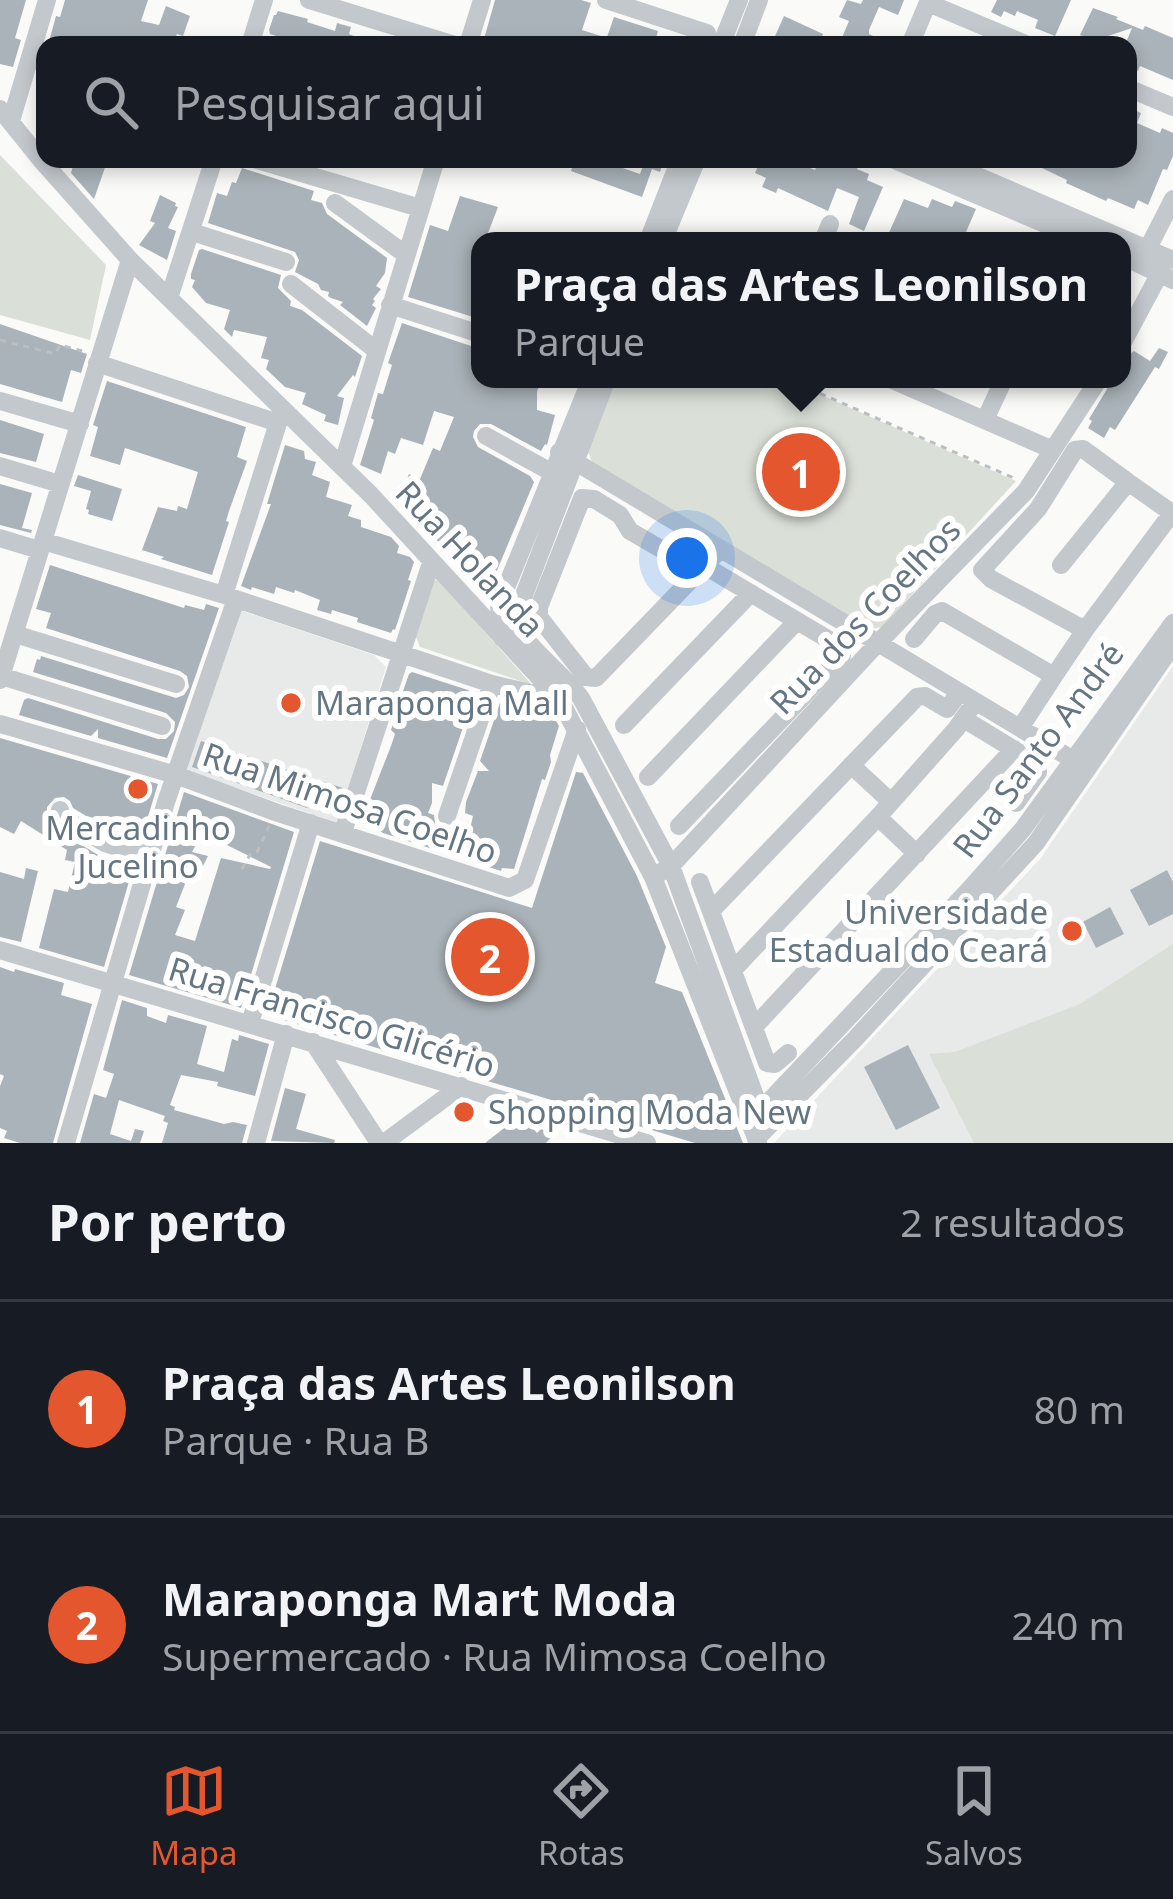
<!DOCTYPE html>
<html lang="pt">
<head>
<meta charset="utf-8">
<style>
	:root { --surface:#171b24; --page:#20242c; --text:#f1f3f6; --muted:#9ea1a6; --line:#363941; --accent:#e4572e }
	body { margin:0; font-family:"Noto Sans",sans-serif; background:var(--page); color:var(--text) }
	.you { position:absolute; left:687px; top:558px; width:42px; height:42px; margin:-30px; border:9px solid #fff; border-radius:50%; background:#1a73e8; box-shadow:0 0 0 18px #1a73e833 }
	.badge { display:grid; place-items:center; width:78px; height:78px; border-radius:50%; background:var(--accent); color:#fff; font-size:39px; font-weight:700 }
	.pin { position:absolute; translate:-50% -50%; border:6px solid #fff; box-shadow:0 3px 12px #0006 }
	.popup { position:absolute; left:471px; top:232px; width:660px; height:156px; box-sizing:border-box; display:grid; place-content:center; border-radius:24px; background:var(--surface); filter:drop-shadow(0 3px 9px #0005); font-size:39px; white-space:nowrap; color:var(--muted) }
	.popup b { font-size:45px; color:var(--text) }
	.popup::after { content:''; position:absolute; left:50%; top:100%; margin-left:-24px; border:24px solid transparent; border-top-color:var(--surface) }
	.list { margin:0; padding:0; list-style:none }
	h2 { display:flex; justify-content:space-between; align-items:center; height:156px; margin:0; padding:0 48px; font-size:51px }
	h2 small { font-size:39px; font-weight:400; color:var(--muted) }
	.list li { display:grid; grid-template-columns:78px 1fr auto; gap:36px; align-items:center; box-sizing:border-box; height:216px; padding:0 48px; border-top:3px solid var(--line) }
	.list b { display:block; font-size:45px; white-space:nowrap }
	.list p { margin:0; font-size:39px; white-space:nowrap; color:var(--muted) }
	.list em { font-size:39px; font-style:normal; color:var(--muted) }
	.icon { flex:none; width:66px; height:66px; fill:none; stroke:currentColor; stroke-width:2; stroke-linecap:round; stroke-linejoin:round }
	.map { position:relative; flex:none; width:1173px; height:1143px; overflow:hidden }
	.search { position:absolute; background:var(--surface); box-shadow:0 6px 18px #0003; left:36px; right:36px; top:36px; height:132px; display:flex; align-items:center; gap:30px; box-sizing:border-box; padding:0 42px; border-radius:24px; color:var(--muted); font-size:45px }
	.sheet { height:588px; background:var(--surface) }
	nav { display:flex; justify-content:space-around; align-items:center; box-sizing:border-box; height:168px; border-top:3px solid var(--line); background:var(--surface); font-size:33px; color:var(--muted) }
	nav a { display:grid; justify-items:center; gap:6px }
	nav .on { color:var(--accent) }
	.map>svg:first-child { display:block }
</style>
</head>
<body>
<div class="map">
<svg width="1173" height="1143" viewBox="0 0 1173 1143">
	<rect width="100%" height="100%" fill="#fafaf8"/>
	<!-- built -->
	<path fill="#e8e9e9" d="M239,610L374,655L386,667L337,823L185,770Z
		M1173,666V1143H774L1040,859Z"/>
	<!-- green -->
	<path fill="#dadfd7" d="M0,155L106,265L90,340L0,315Z
		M617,379H785L1016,481L882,627L871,629L592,462L587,449Z
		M438,579L532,685L420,647L416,637L434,581Z
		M1173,944V1143H974L929,1054L955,1052L1080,1004Z"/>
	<!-- building -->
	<path fill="#aab3b9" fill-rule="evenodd" d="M0,0H26L15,38L21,40L13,67L0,64Z
		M65,0H148L141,21L159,25L166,6L190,16L183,36L177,34L172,45H48L56,16L60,17Z
		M495,0H581L591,3L582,30L604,37L601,45H501L484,39Z
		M847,0L861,4L863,0H904L898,15L879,7L869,30V34L892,45H845L847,42L841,40L849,21L839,17Z
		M997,0H1071L1055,36L1035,28L1038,20L1017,11L1015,16L1004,11L1001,17L991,12Z
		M1093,8L1118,17L1116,19L1143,30L1145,26L1173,38V80L1140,66L1138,71L1128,66V45H1125L1132,28L1093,41L1080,35Z
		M278,11L308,19L307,22L335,31L337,23L351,27L349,34L375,45H284L286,39L270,34L269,30L274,15H276Z
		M784,16L823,34L819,45H771Z
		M614,17L658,31L654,45H622L606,40Z
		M1128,107L1141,113L1137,123L1160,133L1162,128L1173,133V156L1167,170L1163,169L1148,205L1138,200L1134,209L1108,198L1106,201L1066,183L1067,180L1023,159H1128Z
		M75,159H108L94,199L71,173Z
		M575,159H620L617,166L640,174L643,166L627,159H664L660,172L652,169L642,197L571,171Z
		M761,159H780L792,163L793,161L815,170L820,159H851L849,162L858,166L857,169L869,174L867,180L883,187L864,231L849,224L859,197L837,188L828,211L778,188L776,193L762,187L766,178L755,173Z
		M242,168L314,191L311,200L322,203L327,214L387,258L385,273L376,286L381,289L373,299L375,301L372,305L376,308L367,326L340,305L343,302L331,298L328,296L329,292L321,290L318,284L295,272L299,260L295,252L208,223L217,193L227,196L232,182L236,183Z
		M160,195L176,203L175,206L178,207L168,228L176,231L167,260L139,245L155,223L150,221Z
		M460,196L498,207L485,241H480V319L408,297L430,225L448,231Z
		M904,199L928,208L932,199L952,207L955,201L976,209L963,239L958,237L955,241L945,236L943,241H897L887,237Z
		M202,249L281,275L278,288L291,301L290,306L302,310L362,356L355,377L353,375L337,396L344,398L338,425L324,421L326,415L302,404L306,393L285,387L266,369L269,360L261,358L267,337L234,330L232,337L224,329L230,310L206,303L192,287L195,280L191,279V274L199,250Z
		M402,323L480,349V379H541L537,392V410L555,415L547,445L545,444L541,451L491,424H480L474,431L473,437L478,447L530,476L534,482L485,599L456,567L460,562L438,541L428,537L433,526L414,518L418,507L399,500L409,474L420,479L433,448L440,451L454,417L434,411L423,445L401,438L395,454L388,451L381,474L360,465L374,420L371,418L378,393L383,394L392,365L388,363Z
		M0,324L87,354L81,373L71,370L62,402L0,384Z
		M1159,348L1168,352L1159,369L1155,367L1115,430L1110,427L1104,438L1088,428L1092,421L1089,419L1113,379H1122V364L1127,356L1134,351L1150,361Z
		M107,381L246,427L237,457L247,461L229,511L226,521L229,522L212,575L161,559L164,557L142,550L158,507L177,511L178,506L187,509L198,472L125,448L120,465L90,456L98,427L93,425Z
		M0,420L44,434L36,462L0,453Z
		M285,445L304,451L305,459L316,462L312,475L330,482L326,497L352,505L348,516L361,520V527L391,537L399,546L397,553L410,557L414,562L408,580L411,581L395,630L393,629L391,633L357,622L358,618L332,610L331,614L317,610L320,600L295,590L294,593L276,587L274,594L252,587L251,590L241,586L271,504H267Z
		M78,475L122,489L112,521L88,514L89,510L86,509L91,491L74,486Z
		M0,484L32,493L22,528L32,530L31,533L0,525Z
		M50,565L184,608L185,605L204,610L206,604L219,608L167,758L98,738V729L91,736L19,715L24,700L28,698L158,739H166L174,731L175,722L166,713L33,672L37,659L40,660L41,656L176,698L184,695L189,687L187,676L180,671L46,628L51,613L36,609Z
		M412,672L468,690L474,695L443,786L432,783V803L428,813L434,815L435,823L442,828L469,834L473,816L465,813L466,802L478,771H489L480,761L501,700L553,716L559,726L550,755L551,762L545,780L542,779L514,869L502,868L501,871L383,833L362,820L391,746L395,734L391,730L397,712H400L406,696L402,694L409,674Z
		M0,738L158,784L145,826L125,835L111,831L73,808L70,801L64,797L55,798L47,807V821L58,831L100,856L123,863L135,861L104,967L39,948L54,889L68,892L75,862L65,860L67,850L21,821L14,834L0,827Z
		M201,741L343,788L336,810L309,802L307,808L192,767Z
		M576,772L583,773L637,876L666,947L655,983L682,992L743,1143H695L267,1015L320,841L532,908Z
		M184,792L294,832L241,1008L129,975ZM215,827L219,832L221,828L230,831L227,845L271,867L270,869L221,858L195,941L175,935L185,910L176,907L187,879L195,882L208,856L192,852L202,833L210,836Z
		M26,868L38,871L21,942L0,937V872L24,879Z
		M1167,870L1173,882V914L1149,926L1130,890Z
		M1110,907L1124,934L1096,948L1083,922Z
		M0,967L14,972L15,969L64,983L61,995L92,1004L53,1143H20L4,1138L7,1131L0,1128V1086L4,1076L0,1074Z
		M122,1000L147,1008V1016L166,1023L168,1015L207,1026L197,1064L224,1072L232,1039L238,1041L239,1035L269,1044L255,1096L217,1086L218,1082L181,1075L170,1105L175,1107L174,1110L224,1124L233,1122L247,1125L242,1143H162L168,1123L163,1121L165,1116L119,1100L110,1134L131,1141L135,1129L144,1131L140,1143H80L94,1094L106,1098L114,1074L103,1070Z
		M908,1045L940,1108L896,1130L864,1067Z
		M285,1088L306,1094L296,1129L335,1140L334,1143L271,1141Z
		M512,1122L525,1127L529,1124L537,1133L541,1129L554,1134L546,1143H485Z"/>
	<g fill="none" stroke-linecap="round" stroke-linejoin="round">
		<!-- path -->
		<path stroke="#bbbfc2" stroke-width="3" stroke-dasharray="6 6" stroke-linecap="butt" d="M0,340L55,354L60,345L86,352
			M787,379L1016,479
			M242,869L251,853L257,852L269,826"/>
		<!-- minor -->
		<path stroke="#c3c8cc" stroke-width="18" d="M309,0L455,45
			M606,0L707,33
			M928,3L1028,45
			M250,45L264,0
			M468,45L482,0
			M721,45L739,0
			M742,45L759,0
			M910,45L929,0
			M1128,88L1173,107
			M0,109L42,161L130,260L371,495L560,700L653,877L758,1143
			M11,121L47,0
			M254,159L420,208
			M892,159L1085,241
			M938,159L1173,260
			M335,203L405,254
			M192,232L286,262
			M648,241L680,159
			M663,241L697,159
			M823,241L830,224
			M1122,256L1173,280
			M1140,264L1173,199
			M291,284L377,351
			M169,298L214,159
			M390,305L480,334
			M1122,344L1160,273
			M97,363L278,423
			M890,379L1053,450
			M0,401L80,424
			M985,420L1004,379
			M486,436L551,472
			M559,452L1080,764
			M0,466L60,484
			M342,466L436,159
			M0,538L39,550
			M43,541L224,595L492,684L561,700
			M699,571L630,531L620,515L594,499L582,498L539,607V617L586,677L596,678L710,560L720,550
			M224,595L278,423L285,412
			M514,621C529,651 561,671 581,698L671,866L762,1115
			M506,625L514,621L607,379
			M1085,630L991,579L982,570L1038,509L1075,450L1083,449L1128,482
			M15,634L176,684
			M502,638L499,605L591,379
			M914,639L935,614L942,611L1054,676L1020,728
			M1,676L162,726
			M1054,676L1085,630L1172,513L1128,482L1061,565
			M0,680L130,260
			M964,719L1036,763L1038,772L1016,803
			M0,724L176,775L275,812L509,888L525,880L577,729
			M624,725L751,593
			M851,765L891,802
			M648,777L797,621
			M60,810L59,815L65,819L105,843L126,850L144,840H155
			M447,816L492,684
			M878,817L917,854
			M679,826L842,656L841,647L705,566
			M343,832L431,563
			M653,877L671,866L877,644L1026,491L1099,379
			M700,882L767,1063L775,1064L788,1053
			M711,911L917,697L925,696L947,709L959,693
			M0,950L647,1143
			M733,970L878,817L956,729L975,702
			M250,1023L311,823
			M754,1027L1014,749
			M313,1042L379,1143
			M749,1117L761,1110L968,891L1023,829L1173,623
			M756,1139L854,1040L1036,843L1173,645
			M66,1143L166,802L236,599
			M256,1143L286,1034
			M384,1143L461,1086"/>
	</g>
	<!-- markers -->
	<g fill="#e4572e" stroke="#fff" stroke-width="4.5">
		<circle cx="291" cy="703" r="12"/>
		<circle cx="138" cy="789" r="12"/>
		<circle cx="1072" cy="931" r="12"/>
		<circle cx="464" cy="1112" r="12"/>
	</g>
	<g text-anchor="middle" stroke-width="12" stroke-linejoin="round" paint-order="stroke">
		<!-- street labels -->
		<g font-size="33" fill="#657683" stroke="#fff">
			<text transform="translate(470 559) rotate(47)" y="12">Rua Holanda</text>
			<text transform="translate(865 616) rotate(-46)" y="12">Rua dos Coelhos</text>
			<text transform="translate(1038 750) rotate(-53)" y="12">Rua Santo André</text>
			<text transform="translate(350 803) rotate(19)" y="12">Rua Mimosa Coelho</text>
			<text transform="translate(332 1017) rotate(17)" y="12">Rua Francisco Glicério</text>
		</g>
		<!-- poi labels -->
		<g font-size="33" fill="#657683" stroke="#fff" text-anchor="start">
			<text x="315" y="715">Maraponga Mall</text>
			<text x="138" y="840" text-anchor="middle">Mercadinho<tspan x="138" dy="38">Jucelino</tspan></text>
			<text x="1048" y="924" text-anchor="end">Universidade<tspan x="1048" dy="38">Estadual do Ceará</tspan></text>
			<text x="488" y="1124">Shopping Moda New</text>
		</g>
	</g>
</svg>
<div class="you"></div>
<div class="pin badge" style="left:801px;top:472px">1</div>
<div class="popup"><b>Praça das Artes Leonilson</b>Parque</div>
<div class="pin badge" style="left:490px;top:957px">2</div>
<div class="search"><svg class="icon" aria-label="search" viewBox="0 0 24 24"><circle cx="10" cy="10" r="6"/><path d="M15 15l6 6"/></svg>Pesquisar aqui</div>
</div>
<section class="sheet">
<h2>Por perto<small>2 resultados</small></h2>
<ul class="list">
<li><span class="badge">1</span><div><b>Praça das Artes Leonilson</b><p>Parque · Rua B</p></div><em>80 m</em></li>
<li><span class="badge">2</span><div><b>Maraponga Mart Moda</b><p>Supermercado · Rua Mimosa Coelho</p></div><em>240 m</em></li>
</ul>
</section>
<nav>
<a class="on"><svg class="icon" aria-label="map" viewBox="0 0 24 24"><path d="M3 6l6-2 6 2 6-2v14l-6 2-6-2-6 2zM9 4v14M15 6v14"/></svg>Mapa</a>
<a><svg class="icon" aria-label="directions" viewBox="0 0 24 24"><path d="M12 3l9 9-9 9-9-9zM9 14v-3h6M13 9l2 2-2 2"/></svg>Rotas</a>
<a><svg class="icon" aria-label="saved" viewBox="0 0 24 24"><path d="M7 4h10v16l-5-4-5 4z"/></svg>Salvos</a>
</nav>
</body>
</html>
